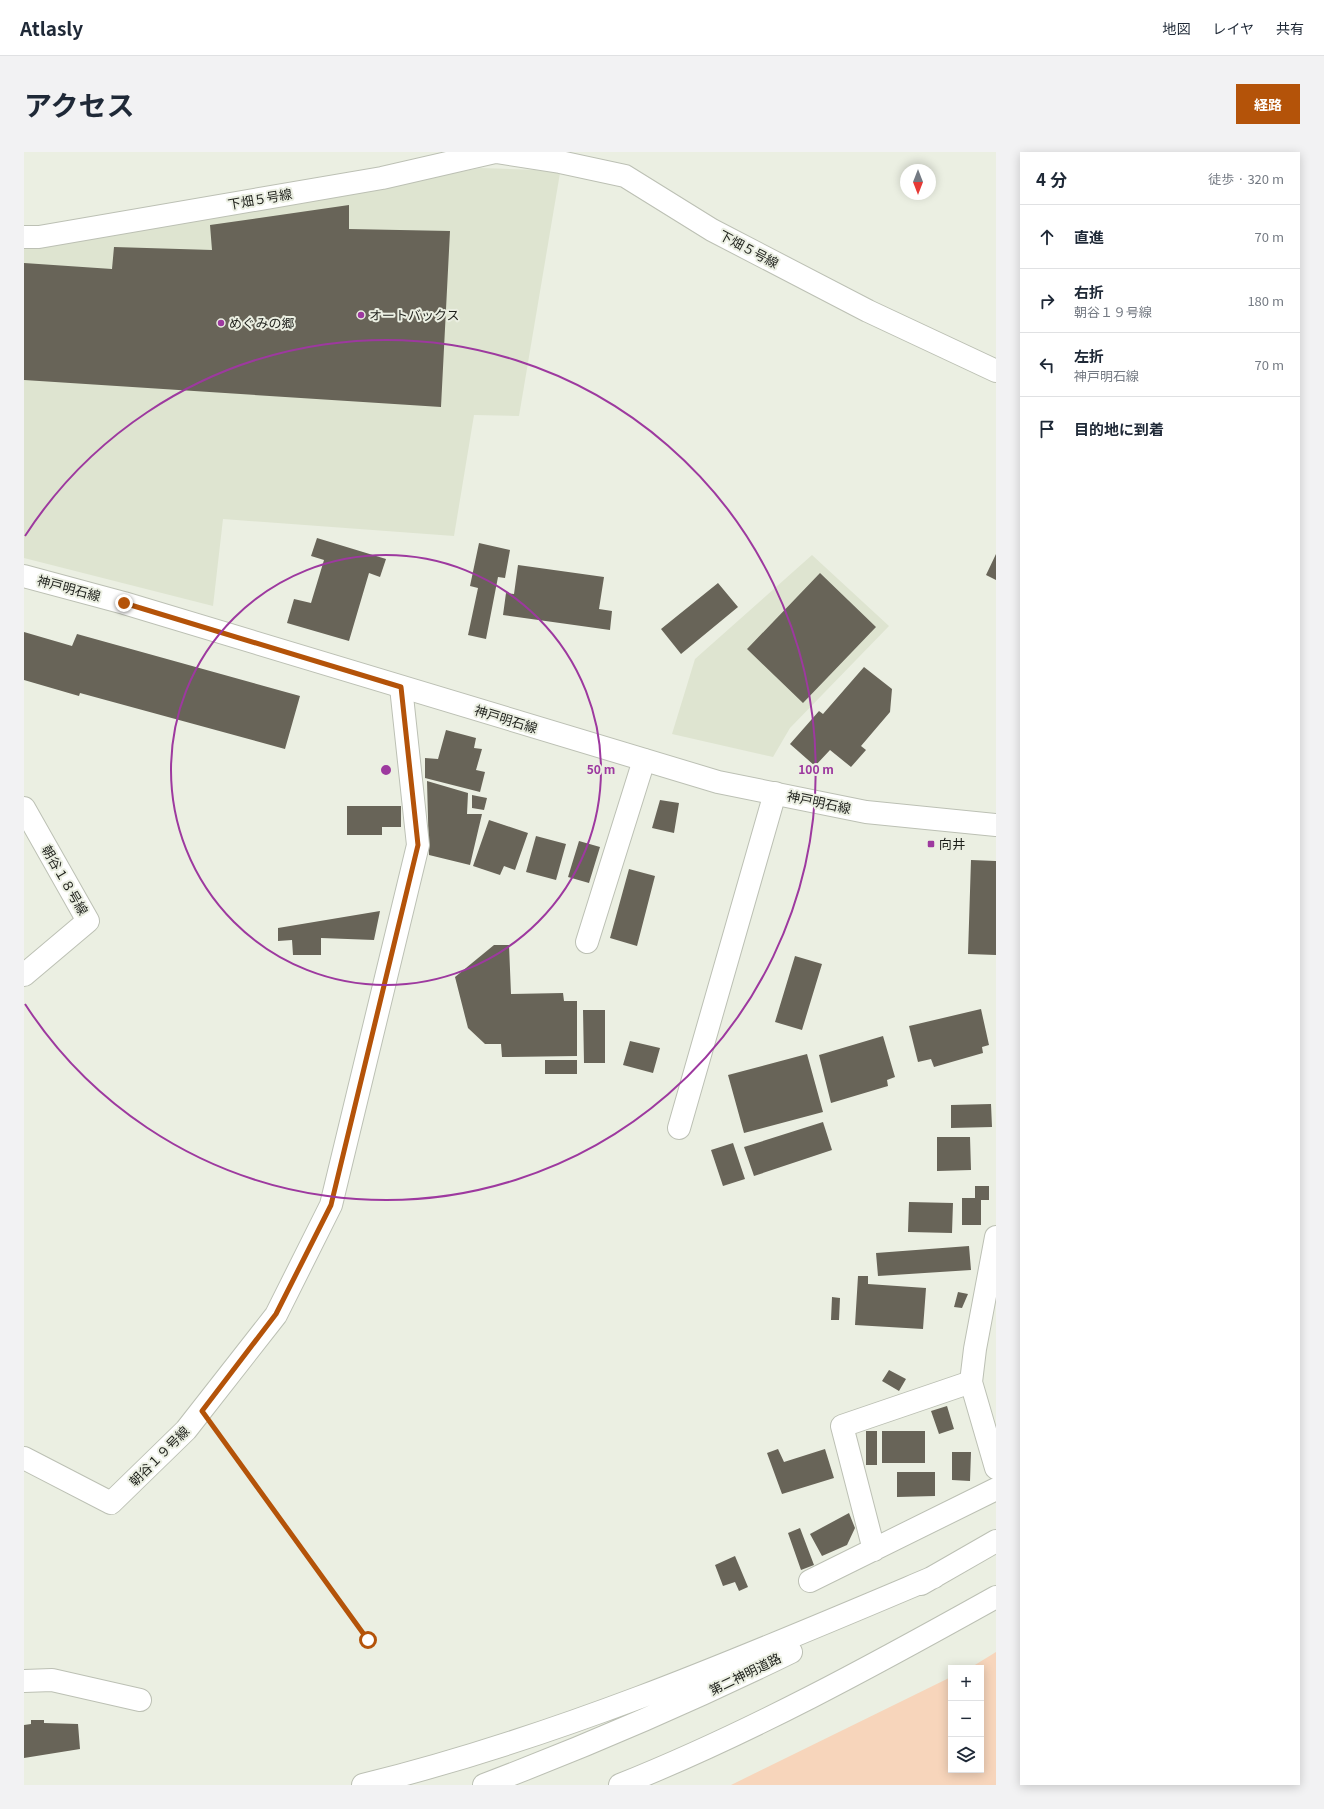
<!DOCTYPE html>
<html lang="ja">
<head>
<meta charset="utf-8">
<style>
	:root { --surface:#fff; --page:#f2f2f3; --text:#1f2937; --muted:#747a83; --line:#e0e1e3; --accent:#b45309 }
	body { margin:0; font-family:Georgia,"Noto Sans JP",serif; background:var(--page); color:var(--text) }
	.controls { position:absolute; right:12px; bottom:12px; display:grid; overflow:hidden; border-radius:0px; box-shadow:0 2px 10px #0003 }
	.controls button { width:36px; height:36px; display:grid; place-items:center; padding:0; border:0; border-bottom:1px solid var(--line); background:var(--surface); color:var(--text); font:20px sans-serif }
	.compass { position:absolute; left:876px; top:12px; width:36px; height:36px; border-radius:50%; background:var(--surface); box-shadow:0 2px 10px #0003; rotate:180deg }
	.stop { position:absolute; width:12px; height:12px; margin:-9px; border:3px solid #b45309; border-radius:50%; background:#fff }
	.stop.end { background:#b45309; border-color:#fff; box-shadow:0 1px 4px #0008 }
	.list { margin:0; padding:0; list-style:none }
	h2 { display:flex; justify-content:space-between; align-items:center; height:52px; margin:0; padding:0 16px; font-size:17px }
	h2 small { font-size:13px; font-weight:400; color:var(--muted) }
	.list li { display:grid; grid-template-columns:26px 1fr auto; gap:12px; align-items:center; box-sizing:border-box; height:64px; padding:0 16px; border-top:1px solid var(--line) }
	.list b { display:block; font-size:15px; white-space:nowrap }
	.list p { margin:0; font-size:13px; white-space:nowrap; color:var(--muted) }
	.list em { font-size:13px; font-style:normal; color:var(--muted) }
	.icon { flex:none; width:22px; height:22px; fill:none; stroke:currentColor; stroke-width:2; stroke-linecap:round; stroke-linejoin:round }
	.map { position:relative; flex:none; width:972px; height:1633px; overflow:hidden; border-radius:0px }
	header { display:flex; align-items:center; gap:24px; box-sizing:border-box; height:56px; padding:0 20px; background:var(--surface); border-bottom:1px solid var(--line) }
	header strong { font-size:19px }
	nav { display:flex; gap:22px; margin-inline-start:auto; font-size:14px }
	.intro { display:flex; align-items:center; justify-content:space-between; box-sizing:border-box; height:96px; padding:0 24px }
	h1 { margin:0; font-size:28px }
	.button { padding:10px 18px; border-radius:0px; background:var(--accent); color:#fff; font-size:14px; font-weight:700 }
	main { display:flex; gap:24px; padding:0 24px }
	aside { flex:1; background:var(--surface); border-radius:0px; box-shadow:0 2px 10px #0003 }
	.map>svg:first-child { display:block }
</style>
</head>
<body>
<header>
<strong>Atlasly</strong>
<nav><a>地図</a><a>レイヤ</a><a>共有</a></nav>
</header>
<div class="intro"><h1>アクセス</h1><a class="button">経路</a></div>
<main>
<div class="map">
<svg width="972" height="1633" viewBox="0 0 972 1633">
	<rect width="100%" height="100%" fill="#ebefe2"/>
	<!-- built -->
	<path fill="#dee4d0" d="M457,16L512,18L536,21L495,264L450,263L430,384L199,367L189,454L0,406V96Z
		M788,403L865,474L766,576L749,605L648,582L671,507Z"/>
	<!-- green -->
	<path fill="#f7d5bb" d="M972,1500V1633H707L927,1525V1618H957V1516H946Z"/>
	<!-- building -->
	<path fill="#686458" d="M325,53V77L426,79L417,255L0,228V111L88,117L90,95L188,98L186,73Z
		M293,386L362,407L356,425L345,421L325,489L263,471L270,447L287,451L300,408L287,404Z
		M455,391L486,398L481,426L474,425L462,487L444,483L454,436L446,434Z
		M972,402V428L962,423Z
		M494,413L580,425L575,457L588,459L586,478L479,463L482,441L490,442Z
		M796,421L852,475L779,551L723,497Z
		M694,431L714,455L657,502L637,477Z
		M0,480L48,494L53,482L276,544L261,597L56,541L55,544L0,528Z
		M840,515L868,537L866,560L837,594L842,598L827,615L806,598L791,614L766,592L795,559L799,562Z
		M422,578L452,586L450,596L458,597L452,618L461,620L456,640L401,626V606L414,607Z
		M403,629L444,641L443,662H458L446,713L405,703Z
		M448,643L463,646L460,658L448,656Z
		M636,648L655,651L650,681L628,676Z
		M323,654H377V675H358V683H323Z
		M465,668L504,681L491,718L480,714L476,723L449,714Z
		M512,684L542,692L532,728L502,720Z
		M555,689L576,695L565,731L544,725Z
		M947,708L972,709V803L944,802Z
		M605,717L631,724L613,794L586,786Z
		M356,759L350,788L297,786V803H269L268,788L254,789V776Z
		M470,793H485L487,842L539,841L540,849H553V904L478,905L477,892H461L444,876L431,825Z
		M771,804L798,812L778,878L751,870Z
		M957,857L965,893L958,895L959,901L910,915L907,907L894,910L885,874Z
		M559,858H581V911H560Z
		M859,884L871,925L863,928L864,934L807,951L795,903Z
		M606,889L636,896L629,921L599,913Z
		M783,902L799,960L720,981L704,923Z
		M521,908H553V922H521Z
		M967,952L968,975L927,976V953Z
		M799,970L808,998L730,1024L720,995Z
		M913,985H946L947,1018L913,1019Z
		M709,991L721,1027L699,1034L687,998Z
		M951,1034H965V1048H957V1073H938V1046H951Z
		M885,1050L929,1051L928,1081L884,1080Z
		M945,1094L947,1118L854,1124L852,1101Z
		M834,1124H844V1132L902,1136L899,1177L831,1173Z
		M934,1140L944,1142L938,1156L930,1155Z
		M808,1145L816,1146L815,1168H807Z
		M865,1218L882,1227L875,1239L858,1229Z
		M923,1254L930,1277L915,1282L907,1259Z
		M842,1279H853V1313H842Z
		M858,1279H901V1311H858Z
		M754,1297L760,1310L801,1297L810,1326L758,1342L743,1301Z
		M928,1300H947L946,1329L928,1328Z
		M873,1320H911V1344L873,1345Z
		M825,1361L831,1376L823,1393L798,1404L786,1382Z
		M776,1376L790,1413L777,1418L764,1381Z
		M711,1404L724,1435L715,1439L711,1430L699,1434L691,1413Z
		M7,1568H20V1571L54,1572L56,1597L0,1606V1573L7,1572Z"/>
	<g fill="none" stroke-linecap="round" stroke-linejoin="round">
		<defs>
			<path id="minor" d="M472,0L536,10L601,24L688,78L844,159L972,219
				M0,85H15L358,26L471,0
				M0,656L64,769L0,823
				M563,790L620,608
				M655,976L751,641
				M972,1085L951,1197L947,1230L972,1316
				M0,1306L87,1351L162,1278L252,1163L307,1053L394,693L377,535
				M850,1398L818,1274L947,1230
				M786,1429L972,1337
				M0,1529L28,1528L116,1548"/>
			<path id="major" d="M0,424L100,451L694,630L842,660L972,673"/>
			<path id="highway" d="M897,1432L972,1389
				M339,1633C538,1584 723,1504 910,1425
				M460,1633C565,1593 667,1549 767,1500
				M596,1633C726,1581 850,1513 972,1445"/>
		</defs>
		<!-- minor casing -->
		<use href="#minor" stroke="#bcc0b4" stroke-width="24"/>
		<!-- major casing -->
		<use href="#major" stroke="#bcc0b4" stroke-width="24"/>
		<!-- highway casing -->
		<use href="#highway" stroke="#bcc0b4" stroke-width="24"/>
		<!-- path -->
		<path stroke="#7e8179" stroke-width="2.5" stroke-dasharray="2 3" stroke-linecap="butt" d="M193,1280L344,1488"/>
		<!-- minor -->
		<use href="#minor" stroke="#fff" stroke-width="22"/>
		<!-- major -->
		<use href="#major" stroke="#fff" stroke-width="22"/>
		<!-- highway -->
		<use href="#highway" stroke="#fff" stroke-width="22"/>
	</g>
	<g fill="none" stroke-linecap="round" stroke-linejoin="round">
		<!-- route -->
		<path stroke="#b45309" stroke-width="5" d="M100,451L377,535L394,693L307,1053L252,1162L178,1259L344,1488"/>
	</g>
	<!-- distance rings -->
	<g fill="none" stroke="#9d399f" stroke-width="2">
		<circle cx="362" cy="618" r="215"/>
		<path d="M1 384A430 430 0 1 1 1 852"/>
	</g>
	<!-- markers -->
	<g fill="#9d399f" stroke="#ebefe2" stroke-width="1.5">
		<circle cx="337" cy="163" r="4"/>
		<circle cx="197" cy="171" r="4"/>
		<rect x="903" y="688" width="8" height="8" rx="2"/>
	</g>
	<g text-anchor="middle" stroke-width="4" stroke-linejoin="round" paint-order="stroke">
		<!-- street labels -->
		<g font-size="13" fill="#1d1f1a" stroke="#ebefe2">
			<text transform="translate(236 47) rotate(-10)" y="5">下畑５号線</text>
			<text transform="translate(725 97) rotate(28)" y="5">下畑５号線</text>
			<text transform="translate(45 436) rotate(15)" y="5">神戸明石線</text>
			<text transform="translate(482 567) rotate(17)" y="5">神戸明石線</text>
			<text transform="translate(795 650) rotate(12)" y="5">神戸明石線</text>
			<text transform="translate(41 728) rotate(60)" y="5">朝谷１８号線</text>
			<text transform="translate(135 1304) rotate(-45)" y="5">朝谷１９号線</text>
			<text transform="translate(721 1522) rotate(-26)" y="5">第二神明道路</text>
		</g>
		<!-- poi labels -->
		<g font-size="13" fill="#1d1f1a" stroke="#ebefe2" text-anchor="start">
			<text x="345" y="168">オートバックス</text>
			<text x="205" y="176">めぐみの郷</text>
			<text x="915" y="697">向井</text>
		</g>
	</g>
	<circle cx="362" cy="618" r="6" fill="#9d399f" stroke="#ebefe2" stroke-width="2"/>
	<g font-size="12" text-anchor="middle" font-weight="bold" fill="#9d399f" stroke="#ebefe2" stroke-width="4" stroke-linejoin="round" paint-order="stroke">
		<text x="577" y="622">50 m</text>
		<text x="792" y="622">100 m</text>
	</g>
</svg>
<div class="controls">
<button>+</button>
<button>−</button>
<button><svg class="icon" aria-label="layers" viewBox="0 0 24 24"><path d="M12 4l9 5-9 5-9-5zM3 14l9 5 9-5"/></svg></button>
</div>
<svg class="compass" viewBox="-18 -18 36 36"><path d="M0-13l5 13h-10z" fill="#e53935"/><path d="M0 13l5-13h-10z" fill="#747a83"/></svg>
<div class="stop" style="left:344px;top:1488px"></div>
<div class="stop end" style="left:100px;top:451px"></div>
</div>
<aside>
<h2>4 分<small>徒歩 · 320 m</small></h2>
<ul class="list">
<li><svg class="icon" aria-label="ahead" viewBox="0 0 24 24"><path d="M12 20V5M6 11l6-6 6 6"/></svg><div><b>直進</b></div><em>70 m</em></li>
<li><svg class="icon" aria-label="right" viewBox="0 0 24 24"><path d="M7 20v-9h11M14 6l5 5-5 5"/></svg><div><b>右折</b><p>朝谷１９号線</p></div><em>180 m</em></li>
<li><svg class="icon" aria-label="left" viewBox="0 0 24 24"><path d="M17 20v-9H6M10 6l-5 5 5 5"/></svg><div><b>左折</b><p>神戸明石線</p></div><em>70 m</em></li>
<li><svg class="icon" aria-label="arrive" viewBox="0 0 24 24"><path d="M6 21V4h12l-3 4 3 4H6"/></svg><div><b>目的地に到着</b></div></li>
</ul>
</aside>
</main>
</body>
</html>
